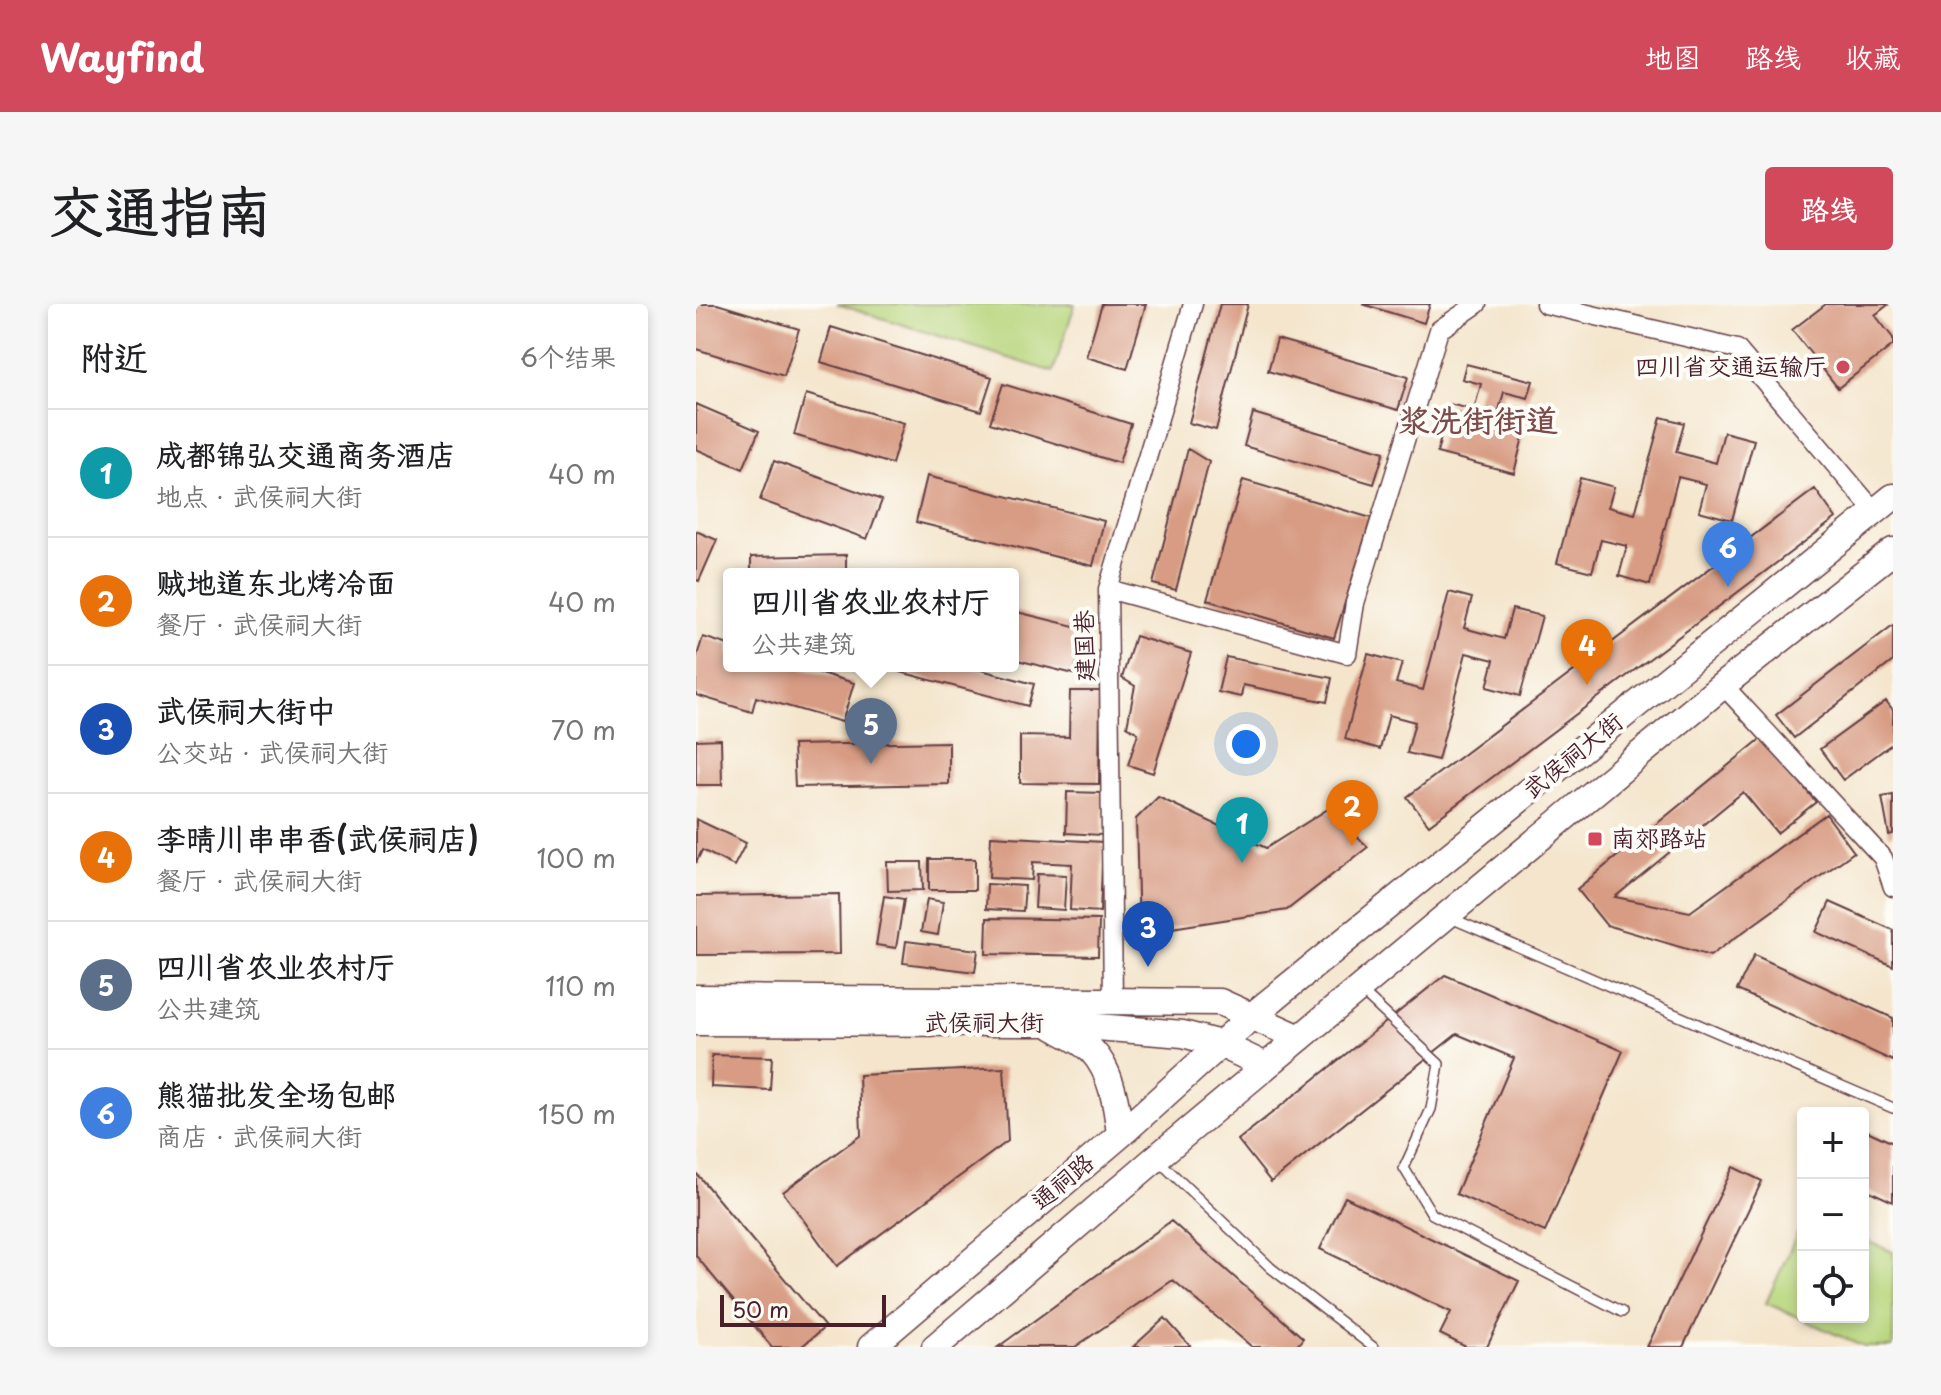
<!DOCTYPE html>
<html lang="zh">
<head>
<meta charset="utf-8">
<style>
	:root { --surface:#fff; --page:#f6f6f6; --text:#202124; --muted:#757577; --line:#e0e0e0; --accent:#d1495b }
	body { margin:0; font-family:"Playpen Sans","LXGW WenKai TC",sans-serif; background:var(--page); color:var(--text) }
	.controls { position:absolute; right:24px; bottom:24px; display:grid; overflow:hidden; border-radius:8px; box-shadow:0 4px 12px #0003 }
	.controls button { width:72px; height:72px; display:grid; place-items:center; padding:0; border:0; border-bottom:2px solid var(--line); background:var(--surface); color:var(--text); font:40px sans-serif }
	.scale { position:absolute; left:24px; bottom:20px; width:166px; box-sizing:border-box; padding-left:8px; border:4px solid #4a1f2b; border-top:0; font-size:22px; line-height:28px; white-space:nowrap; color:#4a1f2b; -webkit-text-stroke:6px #fdfcf7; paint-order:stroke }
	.you { position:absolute; left:550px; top:440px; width:28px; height:28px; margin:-20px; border:6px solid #fff; border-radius:50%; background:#1a73e8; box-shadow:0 0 0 12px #1a73e833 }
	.badge { display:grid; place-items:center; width:52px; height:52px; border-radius:50%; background:var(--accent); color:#fff; font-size:26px; font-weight:700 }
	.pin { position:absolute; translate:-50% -66px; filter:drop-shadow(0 2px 4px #0008) }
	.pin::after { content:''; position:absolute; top:42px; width:28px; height:24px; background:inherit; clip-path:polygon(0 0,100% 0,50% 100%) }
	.popup { position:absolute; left:27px; top:264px; width:296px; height:104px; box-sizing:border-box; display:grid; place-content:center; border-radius:8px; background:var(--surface); filter:drop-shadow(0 2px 6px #0005); font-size:26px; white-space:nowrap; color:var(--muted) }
	.popup b { font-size:30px; color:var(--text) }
	.popup::after { content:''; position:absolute; left:50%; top:100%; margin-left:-16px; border:16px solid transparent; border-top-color:var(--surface) }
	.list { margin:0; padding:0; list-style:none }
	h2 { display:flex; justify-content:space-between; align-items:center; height:104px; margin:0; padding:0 32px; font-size:34px }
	h2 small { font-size:26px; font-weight:400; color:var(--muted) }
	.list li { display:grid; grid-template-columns:52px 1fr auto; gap:24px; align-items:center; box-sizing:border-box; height:128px; padding:0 32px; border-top:2px solid var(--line) }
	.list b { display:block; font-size:30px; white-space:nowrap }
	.list p { margin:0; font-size:26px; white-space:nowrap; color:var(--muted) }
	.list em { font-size:26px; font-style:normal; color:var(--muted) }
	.icon { flex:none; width:44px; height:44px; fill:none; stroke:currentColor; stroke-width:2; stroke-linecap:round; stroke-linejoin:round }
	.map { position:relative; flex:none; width:1197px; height:1043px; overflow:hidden; border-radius:8px }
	header { display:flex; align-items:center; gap:48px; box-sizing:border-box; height:112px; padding:0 40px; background:var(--accent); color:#fff }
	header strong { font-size:38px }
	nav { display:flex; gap:44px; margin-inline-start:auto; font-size:28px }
	.intro { display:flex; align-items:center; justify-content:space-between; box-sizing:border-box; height:192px; padding:0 48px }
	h1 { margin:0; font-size:56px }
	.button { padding:20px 36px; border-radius:8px; background:var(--accent); color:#fff; font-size:28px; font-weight:700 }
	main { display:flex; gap:48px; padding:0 48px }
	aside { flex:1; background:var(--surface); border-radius:8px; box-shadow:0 4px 12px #0003 }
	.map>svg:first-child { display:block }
</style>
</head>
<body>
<header>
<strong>Wayfind</strong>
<nav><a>地图</a><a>路线</a><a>收藏</a></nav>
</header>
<div class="intro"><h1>交通指南</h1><a class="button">路线</a></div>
<main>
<aside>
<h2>附近<small>6个结果</small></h2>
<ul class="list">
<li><span class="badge" style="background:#0f9aa8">1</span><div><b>成都锦弘交通商务酒店</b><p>地点 · 武侯祠大街</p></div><em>40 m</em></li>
<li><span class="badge" style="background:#e8710a">2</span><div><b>贼地道东北烤冷面</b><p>餐厅 · 武侯祠大街</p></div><em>40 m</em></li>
<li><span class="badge" style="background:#1a4fb4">3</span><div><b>武侯祠大街中</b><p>公交站 · 武侯祠大街</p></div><em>70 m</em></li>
<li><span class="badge" style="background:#e8710a">4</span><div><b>李晴川串串香(武侯祠店)</b><p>餐厅 · 武侯祠大街</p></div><em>100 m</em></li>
<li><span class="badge" style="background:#5c6f8a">5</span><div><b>四川省农业农村厅</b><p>公共建筑</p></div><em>110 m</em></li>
<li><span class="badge" style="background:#3f7fe0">6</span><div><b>熊猫批发全场包邮</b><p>商店 · 武侯祠大街</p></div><em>150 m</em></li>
</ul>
</aside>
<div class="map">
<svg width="1197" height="1043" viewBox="0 0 1197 1043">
	<rect width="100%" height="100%" fill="#fdfcf7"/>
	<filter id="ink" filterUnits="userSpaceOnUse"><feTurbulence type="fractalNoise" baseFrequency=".0125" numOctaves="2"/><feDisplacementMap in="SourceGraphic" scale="16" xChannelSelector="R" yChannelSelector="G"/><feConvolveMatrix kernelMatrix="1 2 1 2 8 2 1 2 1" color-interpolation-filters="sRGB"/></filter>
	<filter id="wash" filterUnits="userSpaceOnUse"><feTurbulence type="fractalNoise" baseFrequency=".006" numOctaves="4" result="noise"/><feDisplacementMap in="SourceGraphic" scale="32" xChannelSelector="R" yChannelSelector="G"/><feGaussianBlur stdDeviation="1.8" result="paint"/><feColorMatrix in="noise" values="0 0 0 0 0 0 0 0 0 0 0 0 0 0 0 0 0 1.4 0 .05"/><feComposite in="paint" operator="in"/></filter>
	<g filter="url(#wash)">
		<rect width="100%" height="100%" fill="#f4e5cc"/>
		<!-- green -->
		<path fill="#b7d57c" stroke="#807a54" stroke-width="2" d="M141,0H379L357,68Z
			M1107,917V1013H1167V935L1197,948V1043H1168L1070,999Z"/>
		<g id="blocks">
			<!-- building -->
			<path fill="#d89c84" d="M0,0H21L103,25L88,72L0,45Z
				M406,0H450L431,65L390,53Z
				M524,0H552L520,126L493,119Z
				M666,0H734L728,19Z
				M1130,0H1193L1179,11L1197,34V41L1142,84L1096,26Z
				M135,23L296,73L285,107L125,58Z
				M581,35L712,73L702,106L572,67Z
				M770,60L837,77L832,94L808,88L802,110L831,117L818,169L741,149L753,100L778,106L785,80L766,75Z
				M307,80L435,120L423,159L294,119Z
				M110,90L208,119L196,160L98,131Z
				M0,100L63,127L47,165L0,145Z
				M557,109L688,148L678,180L548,142Z
				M965,113L988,119L980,148L1020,159L1028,128L1058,136L1036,216L1003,207L1010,180L982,173L954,281L923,272L931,242L905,236L896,268L861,259L884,174L918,183L912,203L939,210Z
				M492,145L513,158L480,286L457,280Z
				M78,157L186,196L171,235L64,196Z
				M231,172L408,217L397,262L220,218Z
				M547,176L675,214L638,334L511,296Z
				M1119,185L1140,214L733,521L711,493Z
				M0,227L21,236L3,277L0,276Z
				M150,251V270H55V253Z
				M753,288L776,294L768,324L808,335L816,305L846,312L824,392L791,383L798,356L770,349L742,456L711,449L719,418L693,411L684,445L649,435L672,350L706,359L700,379L727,386Z
				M317,307L390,325L378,370L317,355Z
				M1197,321V357L1098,434L1080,411Z
				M439,332L495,349L457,469L432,461L442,429L431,422L439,382L426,374Z
				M7,333L33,341V362H101L158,379L146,418L60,393L56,408L0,391V355Z
				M530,353L636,374L631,398L547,381L545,393L522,388Z
				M198,362H270L338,380L332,402L197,366Z
				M374,387H404L403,480L324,479V432L373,433Z
				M1190,397L1197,406V439L1147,476L1124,445Z
				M1067,433L1120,498L1081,529L1047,488L919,593L994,608L1130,510L1158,548L1014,652L910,621L881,585Z
				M25,435L26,481H0V436Z
				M253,438V480L99,483L97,441Z
				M371,488L408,489L406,531L370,529Z
				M1197,491V530L1193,531L1186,493Z
				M462,493L570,544L632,505L672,543L591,606L443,629L440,515Z
				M0,515L50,539L38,562L6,546L0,559Z
				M295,532L407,538L404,608L374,606L376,560L337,558L336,576L293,574Z
				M233,555H279V586H233Z
				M191,558H226L227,586L192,587Z
				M341,570L370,571L368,606L339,604Z
				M291,580L329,582L327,607L290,605Z
				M143,590L144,650L0,651V592Z
				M188,592L208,595L200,644L180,641Z
				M231,595L247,598L242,631L225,628Z
				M1134,598L1197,626V662L1120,628Z
				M291,614L403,616L402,652L290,650Z
				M210,637L282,646L279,668L207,659Z
				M1058,651L1197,714V757L1041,686Z
				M749,671L927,747L849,928L760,890L818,754L761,730L575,878L542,836Z
				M16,751L76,753L74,786L15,783Z
				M308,764L312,837L141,962L87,888L165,831L163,771Z
				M1167,825L1197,839V898L1167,884Z
				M1037,863L1066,877L987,1043H951Z
				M0,869L129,1023L105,1043H76L0,952Z
				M649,893L823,977L791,1043H770L744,1030L755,1008L624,945Z
				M475,917L607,1034L600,1043H556L477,976L379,1043H302Z
				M469,1014L495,1043H437Z"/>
		</g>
	</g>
	<g filter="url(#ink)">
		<use href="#blocks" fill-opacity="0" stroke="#643d43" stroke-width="2"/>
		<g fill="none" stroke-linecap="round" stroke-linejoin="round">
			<defs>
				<path id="lane" d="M755,614L1197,804
					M665,687L743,760L735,805L708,864L736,910L926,1008
					M462,856L575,964L677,1043"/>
				<path id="street" d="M849,0L1041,45L1179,208
					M412,285L651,350L659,299L743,26L781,0
					M1027,381L1187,554L1197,583
					M417,696L412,285L497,0"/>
				<path id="secondary" d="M0,694L524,698L604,734
					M0,718L351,719L487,730L524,740L570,762
					M358,723C370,730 386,737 396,747C416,768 421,803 424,831
					M175,1043L424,831L557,711L1197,193
					M239,1043L460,854L1027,381L1197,247"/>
			</defs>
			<!-- lane casing -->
			<use href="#lane" stroke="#643d43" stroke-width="12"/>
			<!-- street casing -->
			<use href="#street" stroke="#643d43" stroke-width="21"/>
			<!-- secondary casing -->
			<use href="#secondary" stroke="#643d43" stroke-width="29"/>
			<!-- lane -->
			<use href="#lane" stroke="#fff" stroke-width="9"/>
			<!-- street -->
			<use href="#street" stroke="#fff" stroke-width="18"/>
			<!-- secondary -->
			<use href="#secondary" stroke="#fff" stroke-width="26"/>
		</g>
	</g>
	<!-- markers -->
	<g fill="#d1495b" stroke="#fdfcf7" stroke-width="3">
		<circle cx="1147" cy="63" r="8"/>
		<rect x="891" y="527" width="16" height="16" rx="4"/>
	</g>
	<g text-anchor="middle" stroke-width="8" stroke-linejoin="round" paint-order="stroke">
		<!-- poi labels -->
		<g font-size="24" fill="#4a1f2b" stroke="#fdfcf7" text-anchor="end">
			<text x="1131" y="71">四川省交通运输厅</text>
			<text x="915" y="543" text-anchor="start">南郊路站</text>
		</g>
		<!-- street labels -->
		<g font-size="24" fill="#4a1f2b" stroke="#fdfcf7">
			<text transform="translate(389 342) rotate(-91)" y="8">建国巷</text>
			<text transform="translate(877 452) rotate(-39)" y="8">武侯祠大街</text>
			<text x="288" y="727">武侯祠大街</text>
			<text transform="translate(367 878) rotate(-40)" y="8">通祠路</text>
		</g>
		<!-- district labels -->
		<g font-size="32" font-weight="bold" fill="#7c4b4a" stroke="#fdfcf7">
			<text x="782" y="128">浆洗街街道</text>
		</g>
	</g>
</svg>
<div class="controls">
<button>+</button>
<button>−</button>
<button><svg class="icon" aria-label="locate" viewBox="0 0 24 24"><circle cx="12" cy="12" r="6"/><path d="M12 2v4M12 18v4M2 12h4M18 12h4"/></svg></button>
</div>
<div class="scale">50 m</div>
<div class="you"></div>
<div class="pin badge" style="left:546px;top:559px;background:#0f9aa8">1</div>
<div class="pin badge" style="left:656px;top:542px;background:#e8710a">2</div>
<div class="pin badge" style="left:452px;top:663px;background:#1a4fb4">3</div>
<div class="pin badge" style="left:891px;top:381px;background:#e8710a">4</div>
<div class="pin badge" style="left:175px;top:460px;background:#5c6f8a">5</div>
<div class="popup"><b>四川省农业农村厅</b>公共建筑</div>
<div class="pin badge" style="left:1032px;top:283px;background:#3f7fe0">6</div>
</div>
</main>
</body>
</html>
